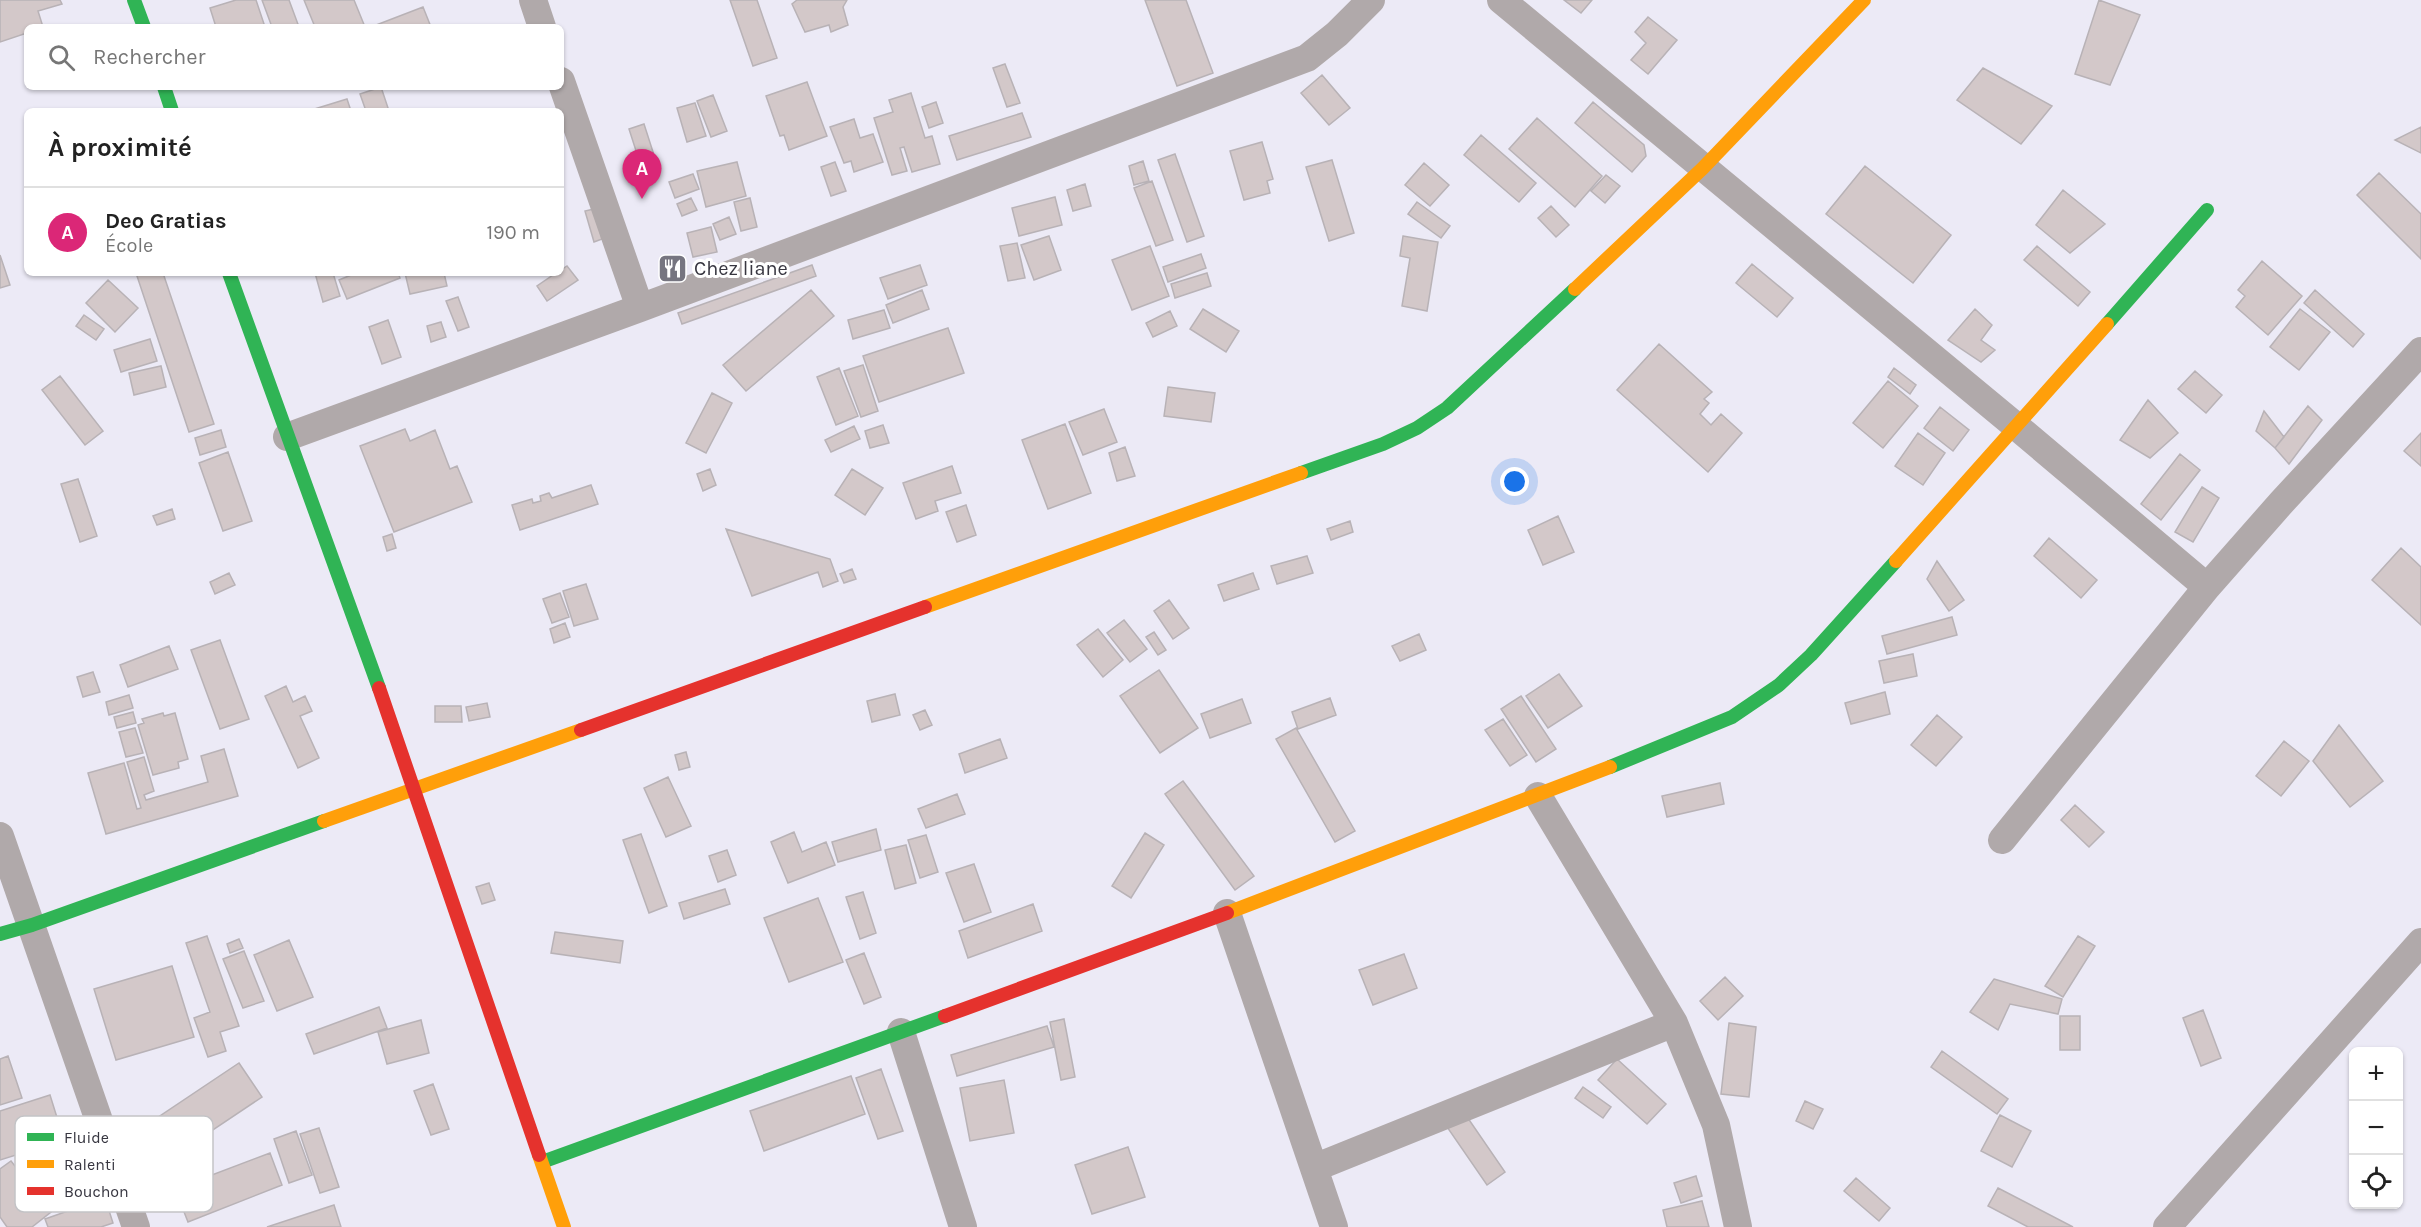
<!DOCTYPE html>
<html lang="fr">
<head>
<meta charset="utf-8">
<style>
	:root { --surface:#fff; --page:#f6f6f6; --text:#222; --muted:#767676; --line:#e0e0e0; --accent:#db2777 }
	body { margin:0; font-family:Karla,sans-serif; background:var(--page); color:var(--text) }
	.controls { position:absolute; right:18px; bottom:18px; display:grid; overflow:hidden; border-radius:9px; box-shadow:0 2px 4px #0004 }
	.controls button { width:54px; height:54px; display:grid; place-items:center; padding:0; border:0; border-bottom:2px solid var(--line); background:var(--surface); color:var(--text); font:30px sans-serif }
	.you { position:absolute; left:1515px; top:482px; width:21px; height:21px; margin:-15px; border:4px solid #fff; border-radius:50%; background:#1a73e8; box-shadow:0 0 0 9px #1a73e833 }
	.badge { display:grid; place-items:center; width:39px; height:39px; border-radius:50%; background:var(--accent); color:#fff; font-size:20px; font-weight:700 }
	.pin { position:absolute; translate:-50% -50px; filter:drop-shadow(0 2px 3px #0008) }
	.pin::after { content:''; position:absolute; top:32px; width:21px; height:18px; background:inherit; clip-path:polygon(0 0,100% 0,50% 100%) }
	.list { margin:0; padding:0; list-style:none }
	h2 { display:flex; justify-content:space-between; align-items:center; height:78px; margin:0; padding:0 24px; font-size:26px }
	h2 small { font-size:20px; font-weight:400; color:var(--muted) }
	.list li { display:grid; grid-template-columns:39px 1fr auto; gap:18px; align-items:center; box-sizing:border-box; height:90px; padding:0 24px; border-top:2px solid var(--line) }
	.list b { display:block; font-size:22px; white-space:nowrap }
	.list p { margin:0; font-size:20px; white-space:nowrap; color:var(--muted) }
	.list em { font-size:20px; font-style:normal; color:var(--muted) }
	.icon { flex:none; width:33px; height:33px; fill:none; stroke:currentColor; stroke-width:2; stroke-linecap:round; stroke-linejoin:round }
	.map { position:relative; flex:none; width:2421px; height:1227px; overflow:hidden }
	.search { position:absolute; background:var(--surface); box-shadow:0 2px 4px #0004; left:24px; top:24px; width:540px; height:66px; display:flex; align-items:center; gap:15px; box-sizing:border-box; padding:0 21px; border-radius:9px; color:var(--muted); font-size:22px }
	.panel { position:absolute; background:var(--surface); box-shadow:0 2px 4px #0004; left:24px; top:108px; width:540px; height:168px; border-radius:9px }
	.map>svg:first-child { display:block }
</style>
</head>
<body>
<div class="map">
<svg width="2421" height="1227" viewBox="0 0 2421 1227">
	<rect width="100%" height="100%" fill="#eceaf6"/>
	<!-- building -->
	<path fill="#d3c8c9" stroke="#b8b2b6" stroke-width="1.5" d="M0,0H60L62,4L38,11L43,27H27V33L0,42Z
		M236,0H256L265,27H216L210,8Z
		M262,0H289L299,27H272Z
		M304,0H354L365,27H315Z
		M730,0H757L777,58L753,66Z
		M797,0H847L843,7L848,25L831,32L829,25L805,32L792,4Z
		M1145,0H1186L1213,73L1177,86Z
		M1564,0H1592L1581,13Z
		M2099,0L2140,15L2110,85L2075,74Z
		M423,7L431,27H371Z
		M1648,17L1677,40L1648,74L1631,60L1646,43L1635,32Z
		M1005,64L1020,103L1007,107L993,68Z
		M1983,68L2052,106L2021,144L1957,100Z
		M1322,75L1350,108L1329,125L1301,93Z
		M807,82L827,136L789,150L784,135L780,136L766,96Z
		M381,87L389,111H366L360,94Z
		M911,93L925,138L932,136L940,164L912,172L904,147L900,148L907,171L892,175L874,118L893,112L889,100Z
		M713,95L727,131L711,137L697,101Z
		M347,99L351,111H308Z
		M936,102L943,123L929,128L922,107Z
		M1593,102L1644,145L1646,156L1632,172L1575,123Z
		M695,103L706,136L687,142L677,108Z
		M1022,113L1031,137L957,160L949,136Z
		M1537,118L1602,176L1575,207L1509,149Z
		M854,119L860,138L873,134L883,162L854,172L851,161L844,163L830,127Z
		M644,124L654,155L639,160L629,129Z
		M2421,127V153L2395,140Z
		M1481,135L1536,183L1519,202L1464,155Z
		M1262,142L1273,179L1267,181L1270,193L1244,200L1230,151Z
		M1175,154L1204,236L1187,242L1158,160Z
		M1332,160L1354,233L1329,241L1306,167Z
		M1143,161L1149,181L1134,185L1129,166Z
		M737,162L746,196L706,207L697,171Z
		M835,162L846,191L831,196L821,167Z
		M1424,163L1449,185L1430,206L1405,185Z
		M1865,166L1951,235L1913,283L1826,214Z
		M2379,173L2421,214V259L2357,195Z
		M693,174L699,189L675,198L669,182Z
		M1606,175L1620,186L1605,203L1591,191Z
		M1152,181L1173,240L1156,246L1134,188Z
		M1085,184L1091,206L1073,211L1067,190Z
		M2063,190L2105,224L2070,253L2036,225Z
		M1055,197L1062,225L1019,236L1012,208Z
		M691,198L697,210L682,216L677,204Z
		M750,198L757,227L741,231L734,202Z
		M1417,202L1450,226L1441,238L1408,214Z
		M1551,206L1569,225L1556,237L1538,218Z
		M594,209L602,239L594,242L585,211Z
		M729,217L736,234L720,240L713,224Z
		M711,227L717,252L693,257L687,233Z
		M1049,236L1061,270L1034,280L1021,245Z
		M1403,236L1438,242L1427,311L1402,306L1410,258L1400,256Z
		M1017,243L1025,278L1008,281L1000,246Z
		M1150,246L1169,296L1132,310L1112,260Z
		M2037,246L2090,292L2078,306L2024,260Z
		M1201,254L1206,268L1168,282L1163,267Z
		M0,255L10,285L0,288Z
		M2262,261L2302,296L2268,335L2236,307L2245,296L2238,290Z
		M1752,264L1793,298L1777,317L1736,283Z
		M812,265L816,276L682,324L678,313Z
		M920,265L927,285L888,299L880,278Z
		M567,266L578,280L547,301L537,286L556,273H561V270Z
		M136,273H163L214,424L189,432Z
		M315,273H333L340,296L323,302Z
		M356,273H398L400,278L347,299L339,280Z
		M405,273H444L447,286L410,294Z
		M1207,273L1211,286L1175,298L1171,284Z
		M108,280L138,308L115,332L86,303Z
		M811,290L834,316L746,391L723,365Z
		M922,290L929,309L893,323L886,305Z
		M2315,290L2364,334L2353,347L2304,303Z
		M458,297L469,327L458,331L446,301Z
		M1203,309L1239,331L1226,352L1190,329Z
		M1975,309L1992,325L1981,340L1995,350L1981,362L1948,340Z
		M2300,309L2330,332L2299,370L2270,347Z
		M884,310L890,328L853,339L848,320Z
		M1170,311L1177,326L1153,337L1146,323Z
		M84,315L104,329L96,340L76,326Z
		M388,320L401,357L382,364L369,327Z
		M441,322L446,337L431,342L427,326Z
		M948,328L964,373L879,402L863,356Z
		M150,339L157,361L121,372L114,350Z
		M1659,344L1712,392L1704,399L1709,403L1700,414L1711,425L1721,414L1742,433L1708,472L1617,390Z
		M863,365L878,411L861,417L844,371Z
		M161,366L166,387L134,395L129,373Z
		M839,368L858,416L836,425L817,377Z
		M1894,368L1916,385L1910,394L1888,377Z
		M2195,371L2222,395L2206,413L2178,389Z
		M60,376L103,431L85,445L42,390Z
		M1888,381L1918,406L1883,448L1853,423Z
		M1168,387L1215,393L1211,422L1164,416Z
		M712,393L732,403L706,453L686,443Z
		M2148,400L2178,433L2150,458L2120,440Z
		M2308,406L2322,420L2289,464L2275,448Z
		M1940,407L1969,430L1953,451L1924,428Z
		M1104,409L1117,442L1083,455L1069,422Z
		M2264,411L2284,437L2275,448L2256,431Z
		M1065,424L1091,493L1048,509L1022,440Z
		M883,425L889,443L870,448L865,431Z
		M854,426L860,439L831,452L825,440Z
		M405,429L410,441L435,430L450,469L457,466L472,502L394,532L360,446Z
		M221,430L226,447L200,455L195,438Z
		M1918,433L1945,453L1923,485L1895,466Z
		M2421,433V466L2404,451Z
		M1125,447L1135,476L1117,481L1109,453Z
		M228,452L252,521L223,531L199,463Z
		M2180,454L2200,470L2161,520L2141,504Z
		M952,466L961,493L935,501L938,511L916,519L903,483Z
		M710,469L716,485L703,491L697,474Z
		M852,469L883,488L865,515L835,495Z
		M78,479L97,536L80,542L61,484Z
		M591,485L598,504L520,530L512,505L532,499L533,503L541,501L540,496L549,493L552,498Z
		M2202,487L2219,498L2193,542L2175,532Z
		M966,505L976,535L957,542L946,512Z
		M172,509L175,519L157,525L153,516Z
		M1558,516L1574,552L1543,565L1528,530Z
		M1350,521L1353,532L1331,540L1327,529Z
		M726,529L830,559L838,581L823,587L818,572L752,596Z
		M392,534L396,548L387,551L383,537Z
		M2049,538L2097,580L2081,598L2034,556Z
		M2401,548L2421,567V625L2372,580Z
		M1307,556L1313,573L1277,584L1271,566Z
		M1937,561L1964,600L1949,611L1927,579Z
		M852,569L856,579L844,583L840,574Z
		M229,573L235,585L215,594L210,582Z
		M1253,573L1259,589L1224,601L1218,585Z
		M586,584L598,619L574,626L563,591Z
		M560,593L569,617L552,623L543,599Z
		M1169,600L1189,628L1173,639L1154,611Z
		M1952,617L1957,635L1887,654L1882,636Z
		M1124,620L1147,649L1130,662L1107,633Z
		M565,623L570,637L554,643L550,629Z
		M1098,629L1123,660L1103,677L1077,645Z
		M1154,632L1166,650L1158,655L1146,637Z
		M1419,634L1426,650L1400,661L1392,646Z
		M220,640L249,719L220,729L191,650Z
		M169,646L178,669L128,687L120,665Z
		M1913,654L1917,676L1884,683L1879,661Z
		M1159,670L1198,728L1160,753L1120,696Z
		M93,672L100,692L83,697L77,677Z
		M1559,674L1582,706L1548,728L1526,696Z
		M286,686L293,702L305,696L312,711L300,716L319,758L298,768L265,696Z
		M1885,692L1890,714L1851,724L1845,703Z
		M895,694L900,715L872,722L867,701Z
		M129,695L133,708L109,715L106,702Z
		M1521,696L1556,749L1536,762L1501,709Z
		M1330,698L1336,715L1298,729L1292,712Z
		M1242,699L1251,723L1210,738L1201,714Z
		M487,703L490,717L469,721L466,707Z
		M435,706H461L462,722H435Z
		M925,710L932,725L920,730L913,715Z
		M133,712L136,723L117,728L114,717Z
		M163,713L164,716L175,713L188,759L178,762L179,768L153,775L138,725L144,723L142,719Z
		M1937,715L1962,737L1936,766L1911,745Z
		M1503,719L1527,755L1510,766L1485,730Z
		M2339,725L2383,781L2350,807L2313,761Z
		M135,728L143,753L126,757L119,732Z
		M1296,728L1355,831L1335,842L1276,739Z
		M1000,739L1007,758L965,773L959,754Z
		M2284,741L2309,761L2281,796L2256,776Z
		M224,749L238,796L106,834L88,773L124,763L137,809L141,808L127,762L144,757L154,791L144,795L146,800L208,782L201,756Z
		M686,752L690,767L679,770L675,755Z
		M668,777L691,826L666,837L644,788Z
		M1183,781L1254,876L1235,890L1165,794Z
		M1720,783L1724,804L1667,817L1662,796Z
		M957,794L965,814L926,828L918,809Z
		M2075,805L2104,832L2089,847L2061,820Z
		M876,829L881,850L838,862L832,842Z
		M794,832L802,852L826,842L835,865L788,883L771,842Z
		M1145,833L1164,845L1131,898L1112,886Z
		M641,834L667,906L649,913L623,840Z
		M926,835L938,872L920,878L908,840Z
		M906,845L916,883L895,889L885,850Z
		M727,850L736,875L718,882L709,856Z
		M974,864L991,912L964,922L946,873Z
		M489,883L495,900L482,904L476,887Z
		M725,889L730,904L684,919L679,903Z
		M863,892L876,933L860,939L846,897Z
		M818,898L843,962L789,982L764,918Z
		M1033,904L1042,931L968,958L959,931Z
		M555,932L623,941L620,963L551,953Z
		M207,936L239,1026L220,1032L226,1051L208,1057L194,1018L210,1012L186,943Z
		M2078,936L2095,946L2063,997L2045,986Z
		M239,939L243,948L230,953L227,944Z
		M289,940L313,997L277,1011L254,955Z
		M244,951L264,1001L243,1008L223,959Z
		M864,953L881,997L864,1004L846,960Z
		M1404,954L1417,988L1373,1005L1359,970Z
		M172,966L194,1037L116,1060L94,989Z
		M1725,977L1743,996L1718,1020L1700,1001Z
		M1994,979L2062,999L2058,1014L2010,1004L1998,1030L1970,1012Z
		M379,1007L387,1028L314,1054L306,1034Z
		M2203,1010L2221,1058L2201,1066L2183,1018Z
		M2060,1016H2080V1050H2060Z
		M1064,1019L1075,1077L1061,1080L1050,1022Z
		M421,1020L429,1053L387,1064L378,1032Z
		M1729,1023L1756,1027L1749,1097L1721,1094Z
		M1047,1026L1054,1047L957,1076L951,1055Z
		M1942,1051L2008,1099L1997,1114L1931,1067Z
		M8,1056L22,1098L0,1105V1059Z
		M1617,1059L1666,1104L1647,1124L1598,1080Z
		M239,1063L262,1097L162,1164L139,1130Z
		M881,1069L903,1131L878,1139L856,1078Z
		M851,1076L865,1114L764,1151L750,1111Z
		M1004,1080L1014,1133L970,1141L960,1088Z
		M433,1084L449,1129L431,1135L414,1091Z
		M1583,1087L1611,1107L1603,1118L1575,1098Z
		M50,1095L64,1140L0,1160V1111Z
		M1805,1101L1823,1109L1813,1129L1796,1121Z
		M1463,1111L1505,1172L1487,1185L1445,1124Z
		M2000,1115L2031,1131L2012,1167L1981,1151Z
		M319,1128L339,1187L320,1193L300,1134Z
		M296,1131L312,1175L289,1183L274,1139Z
		M1128,1147L1145,1197L1092,1214L1075,1165Z
		M270,1153L282,1185L188,1222L175,1189Z
		M11,1161L51,1212L32,1227H7L0,1217V1169Z
		M1696,1176L1702,1196L1681,1203L1674,1183Z
		M1856,1178L1890,1208L1879,1221L1844,1191Z
		M1998,1188L2073,1227H2028L1988,1206Z
		M105,1198L113,1223L101,1227H48L45,1219Z
		M1702,1201L1709,1227H1667L1663,1210Z
		M334,1205L341,1227H267Z"/>
	<g fill="none" stroke-linecap="round" stroke-linejoin="round">
		<!-- street -->
		<path stroke="#b0a9aa" stroke-width="28" d="M533,0L542,27
			M1501,0L2017,427L2207,587
			M561,81L640,308
			M287,437L640,308L1307,58L1337,34L1371,0
			M1538,796L1674,1023L1716,1125L1738,1227
			M0,836L136,1227
			M2002,840L2207,587L2281,503L2421,351
			M1227,913L1334,1227
			M901,1032L963,1227
			M1314,1168L1674,1023
			M2167,1227L2421,942"/>
		<!-- fast -->
		<path stroke="#30b455" stroke-width="14" d="M134,0L144,27
			M164,87L172,111
			M229,273L379,688
			M2107,324L2207,210
			M1301,473L1383,444L1417,428L1447,408L1575,289
			M1610,767L1732,717L1779,685L1811,655L1896,561
			M0,934L32,925L324,821
			M542,1162L945,1016"/>
		<!-- slow -->
		<path stroke="#ff9f0a" stroke-width="14" d="M1575,289L1703,168L1864,0
			M1896,561L2107,324
			M925,607L1301,473
			M324,821L581,730
			M1227,913L1610,767
			M539,1155L564,1227"/>
		<!-- jam -->
		<path stroke="#e5322d" stroke-width="14" d="M379,688L539,1155
			M581,730L925,607
			M945,1016L1227,913"/>
	</g>
	<!-- icons -->
	<defs>
		<symbol id="restaurant-square" viewBox="-11 -11 22 22"><rect x="-9" y="-9" width="18" height="18" rx="4" fill="#767580" stroke="#fff"/><path d="M-5-6h1v4h1v-4h1v4h1v-4h1v5L-1.5 .5V6h-2V.5L-5-1ZM5-6V6H3V1.5H1.5Q1.5-4 5-6Z" fill="#fff"/></symbol>
	</defs>
	<g fill-rule="evenodd">
		<use href="#restaurant-square" x="656" y="252" width="33" height="33"/>
	</g>
	<g text-anchor="middle" stroke-width="6" stroke-linejoin="round" paint-order="stroke">
		<!-- poi labels -->
		<g font-size="20" fill="#373640" stroke="#fff" text-anchor="start">
			<text x="694" y="275">Chez liane</text>
		</g>
	</g>
	<!-- legend -->
	<rect x="15" y="1116" width="198" height="96" rx="9" fill="#fff" stroke="#c3c3c6" stroke-width="1.5"/>
	<rect x="27" y="1133" width="27" height="8" fill="#30b455"/>
	<rect x="27" y="1160" width="27" height="8" fill="#ff9f0a"/>
	<rect x="27" y="1187" width="27" height="8" fill="#e5322d"/>
	<g font-size="16" fill="#373640">
		<text x="64" y="1143">Fluide</text>
		<text x="64" y="1170">Ralenti</text>
		<text x="64" y="1197">Bouchon</text>
	</g>
</svg>
<div class="controls">
<button>+</button>
<button>−</button>
<button><svg class="icon" aria-label="locate" viewBox="0 0 24 24"><circle cx="12" cy="12" r="6"/><path d="M12 2v4M12 18v4M2 12h4M18 12h4"/></svg></button>
</div>
<div class="you"></div>
<div class="pin badge" style="left:642px;top:199px">A</div>
<div class="search"><svg class="icon" aria-label="search" viewBox="0 0 24 24"><circle cx="10" cy="10" r="6"/><path d="M15 15l6 6"/></svg>Rechercher</div>
<section class="panel">
<h2>À proximité<small></small></h2>
<ul class="list">
<li><span class="badge">A</span><div><b>Deo Gratias</b><p>École</p></div><em>190 m</em></li>
</ul>
</section>
</div>
</body>
</html>
